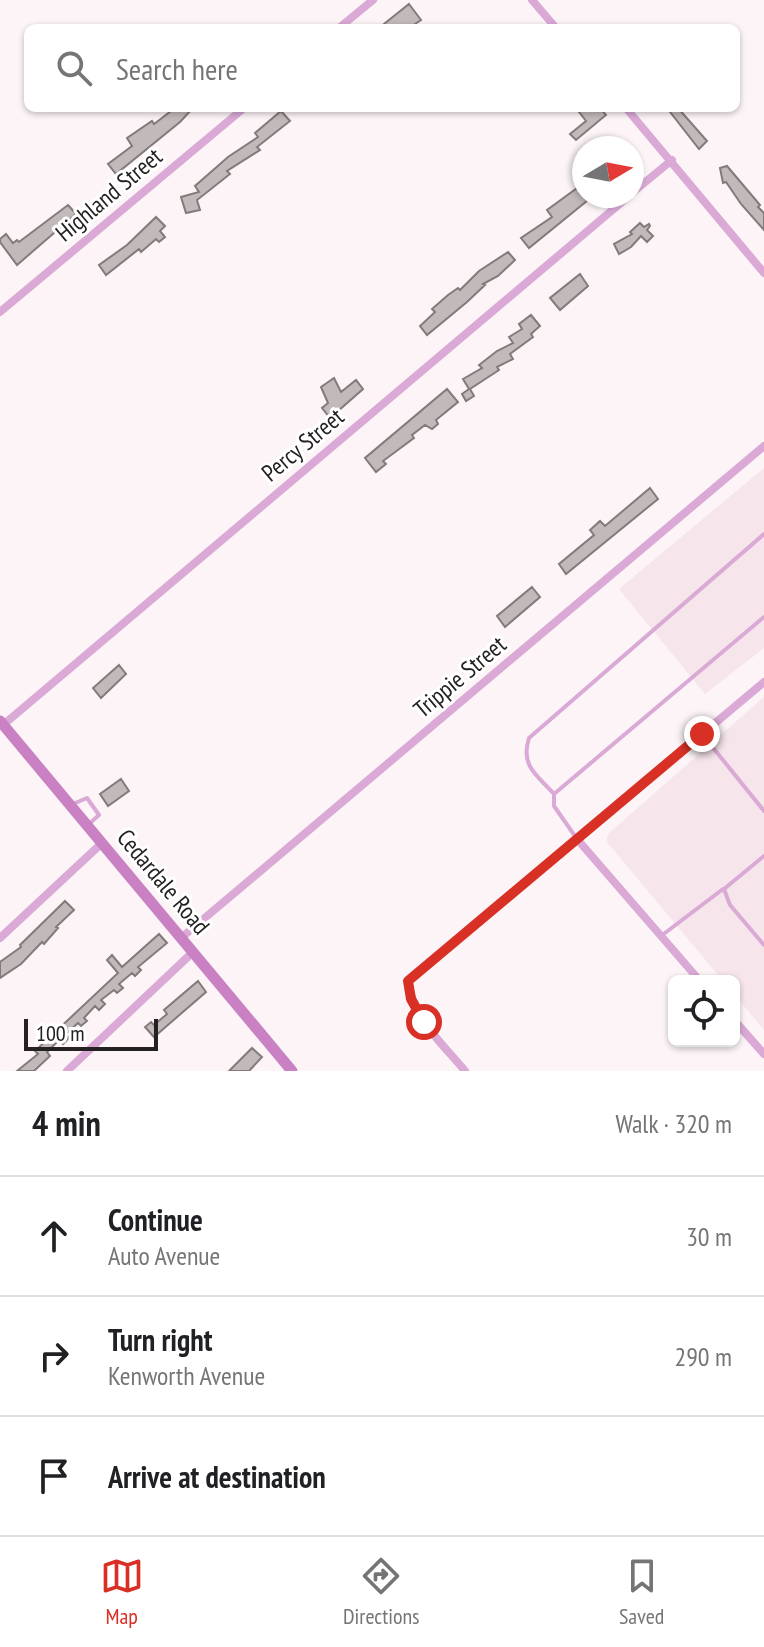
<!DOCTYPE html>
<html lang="en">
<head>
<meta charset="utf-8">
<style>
	:root { --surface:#fff; --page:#f2f2f2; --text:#202124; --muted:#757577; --line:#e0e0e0; --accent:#d93025 }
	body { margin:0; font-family:"PT Sans Narrow",sans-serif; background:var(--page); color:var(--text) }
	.controls { position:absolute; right:24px; bottom:24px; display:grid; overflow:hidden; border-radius:12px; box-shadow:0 2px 6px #0004 }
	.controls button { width:72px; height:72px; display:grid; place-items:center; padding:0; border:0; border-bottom:2px solid var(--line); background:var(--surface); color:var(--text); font:40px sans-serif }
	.compass { position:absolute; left:572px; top:136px; width:72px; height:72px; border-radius:50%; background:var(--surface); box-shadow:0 2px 6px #0004; rotate:80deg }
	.scale { position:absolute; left:24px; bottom:20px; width:134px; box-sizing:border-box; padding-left:8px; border:4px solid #242122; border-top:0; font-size:22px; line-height:28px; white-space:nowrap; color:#242122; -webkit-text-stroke:6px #fff; paint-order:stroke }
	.stop { position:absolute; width:24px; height:24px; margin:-18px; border:6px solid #d93025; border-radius:50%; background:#fff }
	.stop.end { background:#d93025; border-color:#fff; box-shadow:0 2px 8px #0008 }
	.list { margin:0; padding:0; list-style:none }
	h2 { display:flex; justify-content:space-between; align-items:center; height:104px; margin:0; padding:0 32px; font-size:34px }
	h2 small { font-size:26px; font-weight:400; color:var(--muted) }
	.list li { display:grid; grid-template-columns:52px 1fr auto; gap:24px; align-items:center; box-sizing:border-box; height:120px; padding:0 32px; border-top:2px solid var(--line) }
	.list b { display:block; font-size:30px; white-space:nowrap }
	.list p { margin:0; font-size:26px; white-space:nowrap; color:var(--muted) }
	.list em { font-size:26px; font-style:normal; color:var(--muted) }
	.icon { flex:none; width:44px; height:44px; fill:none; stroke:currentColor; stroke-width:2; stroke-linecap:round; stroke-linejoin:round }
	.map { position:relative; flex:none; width:764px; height:1071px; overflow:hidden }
	.search { position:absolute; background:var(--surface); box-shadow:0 2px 6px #0004; left:24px; right:24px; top:24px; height:88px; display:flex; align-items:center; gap:20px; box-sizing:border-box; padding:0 28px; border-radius:12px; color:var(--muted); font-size:30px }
	.sheet { height:464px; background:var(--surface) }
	nav { display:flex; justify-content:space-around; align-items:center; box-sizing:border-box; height:112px; border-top:2px solid var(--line); background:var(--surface); font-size:22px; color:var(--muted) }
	nav a { display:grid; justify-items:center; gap:4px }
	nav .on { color:var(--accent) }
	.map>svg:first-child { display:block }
</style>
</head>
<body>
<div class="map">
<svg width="764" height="1071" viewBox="0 0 764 1071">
	<rect width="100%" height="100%" fill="#fcf4f7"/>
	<!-- built -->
	<path fill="#f6e5eb" d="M764,468V648L705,694L619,589Z
		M764,697V1030L734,994V981H723L607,842V838L608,834Z"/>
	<!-- building -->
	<path fill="#c2baba" stroke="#827b7a" stroke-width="2" d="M409,4L421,20L409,28H379Z
		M175,108H193L180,122L116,174L108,164L132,146L127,138L152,121L154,124Z
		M576,108H600L606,115L576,140L570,134L586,121Z
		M667,108H678L707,141L699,149Z
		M281,111L290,121L257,147L260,150L227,171L230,174L197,200L200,210L186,213L181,197L199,192L195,186L228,157L258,137L255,133Z
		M727,166L760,205L758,207L764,213V230L741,204L726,182L723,183L720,168Z
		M584,183V196H593L529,248L521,238L552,217L547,210Z
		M68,205L76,214L17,265L0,242V239L6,234L13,243L17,240L19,242Z
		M156,217L165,226L160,231L165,237L159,242L156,239L141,252L139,249L106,275L99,265L127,245Z
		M640,223L644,227L649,224L650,226L647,230L653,236L647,242L641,236L631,247L619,254L614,244L632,234L630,232Z
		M508,252L515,260L498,276L483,284L485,285L467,302L427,335L420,326L435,312L432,309L448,295L458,288L460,290L479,271Z
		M580,274L588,286L560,310L550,298Z
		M531,315L540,326L531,334L533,337L510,354L513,359L497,367L499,370L470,389L474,396L466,401L462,394L469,389L463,379L482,368L479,365L497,351L513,343L509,337L522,329L519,324Z
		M334,378L341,392L356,380L363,389L330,418L322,408L328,403L321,387Z
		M447,389L458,402L436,420L438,424L432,429L425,425L412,435L414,438L383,461L386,464L376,472L365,458Z
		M650,488L658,499L566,574L559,564L594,535L590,530L600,521L605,526Z
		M532,587L540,597L505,627L497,616Z
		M119,665L126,674L101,698L93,688Z
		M121,779L129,791L108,806L100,794Z
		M65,901L74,910L56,927L58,928L44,944L42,942L21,964L0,978V962L21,947L20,945Z
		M159,934L167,943L138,967L141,970L135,976L132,973L119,984L123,988L117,993L114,990L101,1000L105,1004L99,1010L95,1006L84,1018L87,1021L81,1026L78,1023L66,1034L69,1038L63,1044L59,1040L47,1052L50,1056L34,1071H17L38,1054L35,1051L118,973L107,960L112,955L122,967Z
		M198,981L206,992L154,1037L145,1027L151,1022L154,1025L167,1014L164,1010Z
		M252,1048L262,1057L249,1071H229Z"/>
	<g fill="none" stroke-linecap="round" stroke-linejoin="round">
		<!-- lane -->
		<path stroke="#daa9d6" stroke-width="4" d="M702,734L764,811
			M554,794C537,775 520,766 529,738L764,534
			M73,804L87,798L99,815L89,824
			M577,839L554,806V794L764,617
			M764,856L724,889L730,905L764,945
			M661,936L723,889"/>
		<!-- street -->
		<path stroke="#daa9d6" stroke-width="8" d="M532,0L556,28
			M339,28L373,0
			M626,108L764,273
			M632,193L672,160
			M0,312L244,108
			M3,725L629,196
			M577,839L700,981
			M0,938L102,843
			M181,938L764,446
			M734,1020L764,1054
			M67,1071L193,952
			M465,1071C441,1042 414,1020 408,981L764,682"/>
		<!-- secondary -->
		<path stroke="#c981c4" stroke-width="11" d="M0,721L292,1071"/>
	</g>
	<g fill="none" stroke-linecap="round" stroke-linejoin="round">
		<!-- route -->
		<path stroke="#d93025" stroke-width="10" d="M424,1022L411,999L408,981L702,734"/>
	</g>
	<g text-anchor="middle" stroke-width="6" stroke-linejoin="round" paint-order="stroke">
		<!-- street labels -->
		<g font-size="24" fill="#242122" stroke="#fff">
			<text transform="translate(109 195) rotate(-40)" y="8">Highland Street</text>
			<text transform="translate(303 445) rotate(-40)" y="8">Percy Street</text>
			<text transform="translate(460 677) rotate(-40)" y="8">Trippie Street</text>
			<text transform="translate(163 882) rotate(50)" y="8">Cedardale Road</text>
		</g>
	</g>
</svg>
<div class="controls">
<button><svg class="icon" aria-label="locate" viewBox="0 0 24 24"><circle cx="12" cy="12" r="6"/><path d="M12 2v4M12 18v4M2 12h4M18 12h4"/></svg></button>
</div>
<svg class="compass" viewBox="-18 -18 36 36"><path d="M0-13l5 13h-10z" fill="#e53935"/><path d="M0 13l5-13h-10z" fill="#757577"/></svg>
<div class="scale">100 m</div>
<div class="stop" style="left:424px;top:1022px"></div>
<div class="stop end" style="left:702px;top:734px"></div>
<div class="search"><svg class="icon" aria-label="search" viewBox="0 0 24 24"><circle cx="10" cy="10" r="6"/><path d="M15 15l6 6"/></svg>Search here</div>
</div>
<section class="sheet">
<h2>4 min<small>Walk · 320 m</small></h2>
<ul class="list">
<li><svg class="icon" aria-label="ahead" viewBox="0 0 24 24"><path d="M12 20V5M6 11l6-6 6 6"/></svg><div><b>Continue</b><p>Auto Avenue</p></div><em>30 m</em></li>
<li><svg class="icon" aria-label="right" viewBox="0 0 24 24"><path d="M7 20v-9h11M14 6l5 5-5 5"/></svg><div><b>Turn right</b><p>Kenworth Avenue</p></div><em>290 m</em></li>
<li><svg class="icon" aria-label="arrive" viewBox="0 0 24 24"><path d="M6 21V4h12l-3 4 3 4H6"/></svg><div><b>Arrive at destination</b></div></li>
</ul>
</section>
<nav>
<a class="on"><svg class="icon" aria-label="map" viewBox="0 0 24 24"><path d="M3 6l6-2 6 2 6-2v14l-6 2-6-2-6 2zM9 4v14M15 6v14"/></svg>Map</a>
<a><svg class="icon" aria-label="directions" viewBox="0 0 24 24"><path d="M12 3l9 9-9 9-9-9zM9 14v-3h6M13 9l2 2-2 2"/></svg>Directions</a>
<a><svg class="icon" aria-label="saved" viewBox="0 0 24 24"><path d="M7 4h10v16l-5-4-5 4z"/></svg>Saved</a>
</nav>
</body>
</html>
